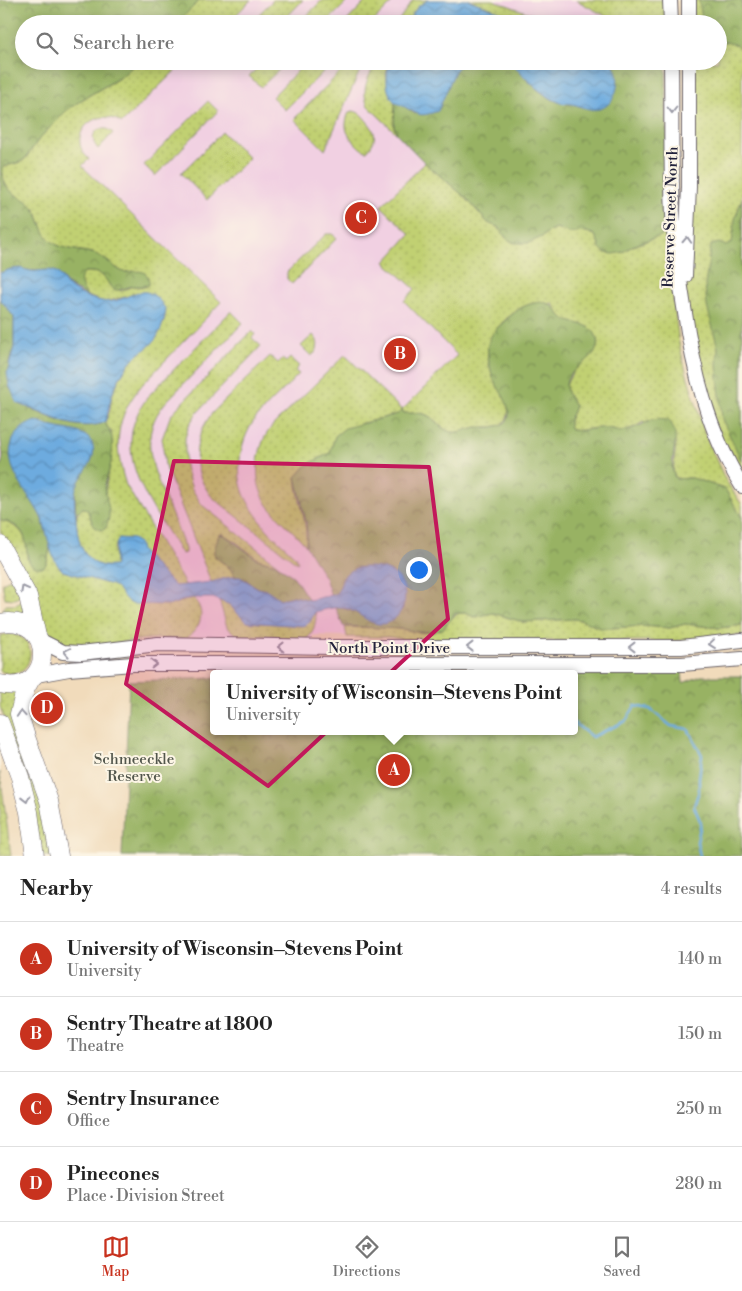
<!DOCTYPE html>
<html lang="en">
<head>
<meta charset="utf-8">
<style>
	:root { --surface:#fff; --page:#f6f6f6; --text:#222; --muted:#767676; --line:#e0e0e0; --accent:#c8321e }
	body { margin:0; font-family:"Libre Bodoni",serif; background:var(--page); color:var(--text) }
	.you { position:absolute; left:418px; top:569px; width:18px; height:18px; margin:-12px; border:4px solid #fff; border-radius:50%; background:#1a73e8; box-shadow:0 0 0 8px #1a73e833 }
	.badge { display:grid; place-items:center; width:32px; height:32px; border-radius:50%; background:var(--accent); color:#fff; font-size:16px; font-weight:700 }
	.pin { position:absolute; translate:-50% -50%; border:2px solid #fff; box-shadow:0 1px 5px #0006 }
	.popup { position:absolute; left:210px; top:670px; width:368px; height:65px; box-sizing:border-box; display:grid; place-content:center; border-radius:5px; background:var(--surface); filter:drop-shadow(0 1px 4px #0005); font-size:16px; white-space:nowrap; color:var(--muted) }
	.popup b { font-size:19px; color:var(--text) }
	.popup::after { content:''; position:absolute; left:50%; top:100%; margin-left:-10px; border:10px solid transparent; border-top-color:var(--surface) }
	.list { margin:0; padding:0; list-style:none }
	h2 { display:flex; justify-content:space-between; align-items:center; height:65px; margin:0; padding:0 20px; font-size:21px }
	h2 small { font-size:16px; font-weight:400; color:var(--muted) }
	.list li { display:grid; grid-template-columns:32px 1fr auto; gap:15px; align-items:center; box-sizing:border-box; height:75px; padding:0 20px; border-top:1px solid var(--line) }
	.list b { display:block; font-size:19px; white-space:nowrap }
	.list p { margin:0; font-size:16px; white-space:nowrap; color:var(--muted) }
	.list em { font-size:16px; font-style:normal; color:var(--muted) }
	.icon { flex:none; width:28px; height:28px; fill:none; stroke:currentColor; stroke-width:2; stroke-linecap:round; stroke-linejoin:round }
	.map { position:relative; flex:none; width:742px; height:856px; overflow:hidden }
	.search { position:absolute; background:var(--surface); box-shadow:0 2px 12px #0003; left:15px; right:15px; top:15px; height:55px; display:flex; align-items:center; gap:12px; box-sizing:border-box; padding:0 18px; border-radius:28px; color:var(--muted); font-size:19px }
	.sheet { height:365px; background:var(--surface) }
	nav { display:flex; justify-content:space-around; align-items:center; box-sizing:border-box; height:70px; border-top:1px solid var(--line); background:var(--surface); font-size:14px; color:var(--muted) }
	nav a { display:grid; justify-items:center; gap:2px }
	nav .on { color:var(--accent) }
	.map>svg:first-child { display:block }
</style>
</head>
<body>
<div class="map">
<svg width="742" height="856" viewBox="0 0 742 856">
	<defs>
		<pattern id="green-dots" width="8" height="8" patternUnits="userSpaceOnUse" patternTransform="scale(1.25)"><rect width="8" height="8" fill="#c1d072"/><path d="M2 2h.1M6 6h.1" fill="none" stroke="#a6b264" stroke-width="1.8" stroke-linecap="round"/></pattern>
		<pattern id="forest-crowns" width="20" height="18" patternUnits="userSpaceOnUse" patternTransform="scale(1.25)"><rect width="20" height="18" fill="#98b264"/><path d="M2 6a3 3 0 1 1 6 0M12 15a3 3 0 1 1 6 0" fill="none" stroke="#7c9054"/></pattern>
		<pattern id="water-waves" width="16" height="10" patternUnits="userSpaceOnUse" patternTransform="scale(1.25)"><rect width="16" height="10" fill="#6dabdf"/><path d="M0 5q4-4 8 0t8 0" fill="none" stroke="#598bb6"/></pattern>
	</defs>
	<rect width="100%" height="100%" fill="#fcf5e5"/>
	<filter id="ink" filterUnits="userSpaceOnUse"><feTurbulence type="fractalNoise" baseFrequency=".02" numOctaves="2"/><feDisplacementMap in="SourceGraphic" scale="10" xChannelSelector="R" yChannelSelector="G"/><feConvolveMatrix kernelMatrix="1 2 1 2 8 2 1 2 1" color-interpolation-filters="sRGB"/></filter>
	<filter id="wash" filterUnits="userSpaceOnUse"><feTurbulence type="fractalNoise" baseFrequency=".0096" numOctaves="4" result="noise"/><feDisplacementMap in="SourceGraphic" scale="20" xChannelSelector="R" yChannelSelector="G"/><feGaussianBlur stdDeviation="1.12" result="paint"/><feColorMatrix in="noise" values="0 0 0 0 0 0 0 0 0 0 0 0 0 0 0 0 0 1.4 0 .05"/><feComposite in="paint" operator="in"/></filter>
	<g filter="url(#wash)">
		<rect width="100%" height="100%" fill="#f1dbbb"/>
		<!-- built -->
		<path fill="#f1d0e2" d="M0,0H666V24H24V61H666V198L674,304L679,343L685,368L707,440L725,479L742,505V635L408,640L389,637L313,635L311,640L295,642L267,637L81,636L0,483Z"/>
		<!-- green -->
		<path fill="url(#green-dots)" stroke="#727956" d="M200,0H251L227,24H176Z
			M273,0H303L280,24H249Z
			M322,0H349L325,24H299Z
			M367,0H395L371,24H344Z
			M413,0H428L418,6L406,24H396Z
			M469,0H493L559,24H533Z
			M576,0H666V21L664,24H620Z
			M689,0H742V486L720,445L684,307L689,61H718V24H689Z
			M138,61H185L122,123C95,104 64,137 89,159L82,166L221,302L142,385C115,417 113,446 126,485L186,586C180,587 176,587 171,584L141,551L139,543L119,539L114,548L115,565L114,566C90,569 79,550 77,529C76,520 75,514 83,508L87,509L92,522L105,491L111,460V431C101,421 107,421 110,410C111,403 111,397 114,391C124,365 142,347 161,327L164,322L166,310L137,292L129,296L104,302L87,296L80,284V277L84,272C94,271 106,274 109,285L121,291L133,286L146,287L134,271L123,272C114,268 108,260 98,255C85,250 70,251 57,245C40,237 43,222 35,210C26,196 0,197 3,167L20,162L25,159L39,139L65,111L83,99L121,77Z
			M264,61H288L261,87L249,76Z
			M307,61H334L285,110L272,97Z
			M351,61H364L325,150L294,119Z
			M377,61H390L386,73L388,89L395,102L394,127L397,134L368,106C360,89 369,76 377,61Z
			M208,101L218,111L155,176L144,165Z
			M353,111C359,112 362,115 366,120C376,131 378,139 367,151C362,150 360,148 357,145C346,134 343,127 349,112Z
			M99,129H107L113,133L98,149C92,142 91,134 99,129Z
			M222,132L249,158L207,200L181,173Z
			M425,163L465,197L488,223L498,227L507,239L542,237L549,231L556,228L569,233L587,232L595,235L600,248L623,252C637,242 654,239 669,230L674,304L679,343L685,368L707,440L725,479L742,505V518L725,489L692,478L677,479L673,473L676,443L643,422C637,426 631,429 624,431C618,432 614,429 608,428C595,426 584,432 571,430C565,421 573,415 575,405C573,402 568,396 566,392C563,378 589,355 598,344C593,320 582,329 566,320C560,317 556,309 553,304C529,303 523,304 505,320C459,362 521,395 506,420C504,423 500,426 497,426C490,428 484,426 478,428C472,429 465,432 459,433C443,434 438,420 427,415C419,412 412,414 404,413L402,410L398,414L359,424L330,453L316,460L296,477C298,501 308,522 306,546C283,517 253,506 258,462C260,447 264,435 274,424L345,355L402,410L457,355L404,301L415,289L385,262L410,234L381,206Z
			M326,234H332L337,238L292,284L287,279V272Z
			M231,311L243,323L165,403C139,434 151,465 165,498C172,515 179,532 185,549V553L182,554L179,551C150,501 105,450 150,394Z
			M252,331L255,334L252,338L261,346L196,414L189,425L185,438V467L192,489L202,505L283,569L275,564L258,559L236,542L223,534L215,557L228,566L236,577L211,582L165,465L162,439L170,417L176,409Z
			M313,335C318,340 319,345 316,352L311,356L301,346Z
			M270,356L278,363L282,359L286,362L290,358L299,366L295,371L299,374C285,389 269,403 256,418C241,437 235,468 243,491C247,503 257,516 265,527C274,538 285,546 295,556L298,562L297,563L212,497C190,470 192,439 213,412Z
			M0,520C23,528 27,534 27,559L44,567L47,562L50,548L59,567L63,571L112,585L117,587L134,604L171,605L194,598C196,601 199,605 200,609C204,621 194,635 184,639C168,639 152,638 137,640C106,643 64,660 42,629L3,538L0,530Z
			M12,578L21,596L14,599L5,598L2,583Z
			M219,600L230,605L235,611L248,622L260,623L310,622L315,612C318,620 313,634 306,640H294L276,636H239L235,634L227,627Z
			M24,601L30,621L1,617L5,605H15Z
			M460,613H465L474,617L493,613L523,622L575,619L588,622L594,626L611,628L642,626L670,628L685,624L720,628L742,625V635L674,641L408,640L389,637H347L345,627C363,628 382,627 400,629C411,630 421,634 432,632C447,629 450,616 460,613Z
			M6,634C44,632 33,686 0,671V636Z
			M18,690L53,856H41L4,717L0,707V691Z
			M0,772L11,856H0Z"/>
		<!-- forest -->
		<path fill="url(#forest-crowns)" stroke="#5d6a50" d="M0,0H200L176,24H24V61H138L122,76L83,99L66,111L39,139L25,159L20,162L3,167C0,197 26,194 35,210C43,223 42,238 57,245C70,251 85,250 98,255C108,260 114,268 123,272C135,273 149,265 149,285C143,287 141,286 135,286C127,286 123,291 113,290C103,277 105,271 84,272C77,281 82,287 87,296L69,286L58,273L49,270L38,271L11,269L0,273Z
			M699,0H742V51L737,45L718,40V24H703Z
			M463,61H510C524,77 540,96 561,103C564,104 569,103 572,104C585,107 594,112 606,105L615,65L610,61H650L666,68L669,230L663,235L632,246L623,252L614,254L605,253L600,248L595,235L587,232L569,233L556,228L549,231L542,237L529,243H515L507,239L498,227L488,223L465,197L425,163L397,134L394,127L395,102L404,106L415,114L441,103L455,71Z
			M742,198V462L722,419L717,365L718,348L707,306L705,285L711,245L719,243L726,246L732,243L735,219Z
			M0,299L14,317V347L9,362L17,403C44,414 76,434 105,422C107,429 112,431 112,439C113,448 112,459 110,467C108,475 104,483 105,490C107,505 113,514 105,529L100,530L94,527L87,509L83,508L77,512L76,518L75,490L84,471L77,432L54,428L36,421L28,493L41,517L48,538L50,548L47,562L44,567C19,570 32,544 21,531C16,524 8,523 0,520V472L3,457L0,434Z
			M542,302C560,306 554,313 566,320C574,324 585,323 591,329C594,331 596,335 597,339C603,362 559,367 567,392C568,397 573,402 575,405C573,415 565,421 571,430C584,432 594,427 607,428C614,429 619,432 626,430C645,426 647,417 668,420C685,436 665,462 676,479L692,478L725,489L742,518V625L720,628L685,624L670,628L642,626L610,628H600L581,620L574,619L523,622L493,613L474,617L465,613H460L455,614L443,629L433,632H419L401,629L343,626L336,608C350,608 360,615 372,622L403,609L404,590L397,577L345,575L338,592L331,596L325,578L306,546L307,534L306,522L296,477L307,465L330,453L335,436L345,428L398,414L402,410L404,413C413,414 422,411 430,417C437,422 442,430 452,432C460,433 469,428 478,427C484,427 491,428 497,426C524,420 498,390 493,378C490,368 487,355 488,344C490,334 499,326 506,320C517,309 526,303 542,302Z
			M223,534L257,559L275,564L283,569L294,577L309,600L294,596L280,599L264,589L258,588L246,580L236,577L228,566L215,557L214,551L219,535Z
			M450,671H682L683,683L701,676H742V856H122L129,681L214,678V731H574V674H357Z"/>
		<!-- water -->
		<path fill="url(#water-waves)" stroke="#48668d" d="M428,0H469L533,24H406L418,6Z
			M390,61H463L455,71L438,111C420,117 421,116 405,107C402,105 397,104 395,102C384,92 386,74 390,61Z
			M510,61H610C624,73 618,105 599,109C590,111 581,106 572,104C569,103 564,104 561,103C540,95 524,77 510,61Z
			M20,268C23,269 27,270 31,271C40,272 50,267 58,273C61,276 64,281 67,285C76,293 90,299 102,301C129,306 144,272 166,310C164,323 159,339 148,347C138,355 133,356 126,368C121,375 116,384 113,392C109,402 109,412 105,422C76,434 45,413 17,403L9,385L7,373L14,347V317L0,299V273L11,269Z
			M36,421C41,423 47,426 54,427C65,430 86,430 92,443C99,460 81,473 76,488C73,498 75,509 76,519C78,537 79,552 95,563C101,566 107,567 114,566L115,565C115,554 114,548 119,538L133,539L139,543L141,551L175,586L211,582L230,577H240L258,588L269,591L280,599L294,596L309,600L336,594C341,588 341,579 346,574C352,568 360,567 367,567C377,567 389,569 396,575C411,589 406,616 387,623C371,629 360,611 345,608C336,606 324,610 315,612L310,622L303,626L247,622L235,611L230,605L213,598H189L171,605L132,604C122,599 121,589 112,585L63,571C49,559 49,536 42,519C31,494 1,469 13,440C18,429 25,425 36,421Z"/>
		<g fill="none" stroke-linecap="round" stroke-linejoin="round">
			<!-- stream -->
			<path stroke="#6dabdf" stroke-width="2.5" d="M267,668L270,674
				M574,723L592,737L626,721L635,706L650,709L671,726L688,729L702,755L699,778V791L694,806L701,823L697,842L700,856"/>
		</g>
	</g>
	<g filter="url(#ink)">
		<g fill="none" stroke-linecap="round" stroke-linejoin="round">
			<defs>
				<path id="minor" d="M670,0L671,24
					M689,0V24
					M671,61C672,118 670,175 674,232C676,257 680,282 684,307C693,369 708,432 742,486
					M685,276L689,187V61
					M41,641L63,652L81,653L158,644L330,647H681L742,640
					M36,675L69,669L133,664H682L742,659"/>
				<path id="major" d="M0,545L28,596L37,636
					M0,623C57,613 55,697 0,684
					M30,681L25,690L19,714L26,737L49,801L59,856
					M0,723L20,777L29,812L35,856"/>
			</defs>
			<!-- minor casing -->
			<use href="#minor" stroke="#6a6368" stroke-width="16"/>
			<!-- major casing -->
			<use href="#major" stroke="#6a6368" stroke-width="19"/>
			<!-- minor -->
			<use href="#minor" stroke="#fff" stroke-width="14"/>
			<!-- major -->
			<use href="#major" stroke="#fff" stroke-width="18"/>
		</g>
		<!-- one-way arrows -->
		<defs><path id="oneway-chevron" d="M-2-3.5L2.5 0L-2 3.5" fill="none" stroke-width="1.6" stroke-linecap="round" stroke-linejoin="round" transform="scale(1.25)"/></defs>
		<g stroke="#9c9ca7">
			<use href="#oneway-chevron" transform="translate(672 110) rotate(90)"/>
			<use href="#oneway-chevron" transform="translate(687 240) rotate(-87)"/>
			<use href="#oneway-chevron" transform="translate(24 589) rotate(-118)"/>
			<use href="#oneway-chevron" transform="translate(712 644) rotate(174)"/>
			<use href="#oneway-chevron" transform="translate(281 647) rotate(-179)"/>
			<use href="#oneway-chevron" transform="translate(470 647) rotate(180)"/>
			<use href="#oneway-chevron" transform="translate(632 647) rotate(180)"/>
			<use href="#oneway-chevron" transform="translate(67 652) rotate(-169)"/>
			<use href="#oneway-chevron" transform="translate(154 664) rotate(-1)"/>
			<use href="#oneway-chevron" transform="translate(21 714) rotate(-94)"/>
			<use href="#oneway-chevron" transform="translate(26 799) rotate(76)"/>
		</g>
	</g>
	<!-- marked area -->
	<path fill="#c2185b" fill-opacity="0.2" stroke="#c2185b" stroke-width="4" stroke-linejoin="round" d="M174,461L429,467L448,619L268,786L126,684Z"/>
	<g text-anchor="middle" stroke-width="4" stroke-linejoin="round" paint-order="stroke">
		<!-- street labels -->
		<g font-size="15" fill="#22223b" stroke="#fcf5e5">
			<text transform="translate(670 217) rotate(-88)" y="5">Reserve Street North</text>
			<text x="389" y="653">North Point Drive</text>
		</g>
		<!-- park labels -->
		<g font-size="15" fill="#52564c" stroke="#fcf5e5">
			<text x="134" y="764">Schmeeckle<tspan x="134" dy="17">Reserve</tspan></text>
		</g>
	</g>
</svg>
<div class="you"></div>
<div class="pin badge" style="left:394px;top:770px">A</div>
<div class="popup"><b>University of Wisconsin–Stevens Point</b>University</div>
<div class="pin badge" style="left:400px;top:354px">B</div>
<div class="pin badge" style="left:361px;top:218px">C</div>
<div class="pin badge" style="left:47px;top:708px">D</div>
<div class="search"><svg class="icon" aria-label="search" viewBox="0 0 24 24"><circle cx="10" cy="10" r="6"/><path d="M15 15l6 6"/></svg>Search here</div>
</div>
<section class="sheet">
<h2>Nearby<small>4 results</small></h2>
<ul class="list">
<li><span class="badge">A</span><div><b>University of Wisconsin–Stevens Point</b><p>University</p></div><em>140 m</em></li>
<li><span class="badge">B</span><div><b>Sentry Theatre at 1800</b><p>Theatre</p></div><em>150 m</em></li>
<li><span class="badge">C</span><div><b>Sentry Insurance</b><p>Office</p></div><em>250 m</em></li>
<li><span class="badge">D</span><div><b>Pinecones</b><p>Place · Division Street</p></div><em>280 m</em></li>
</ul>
</section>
<nav>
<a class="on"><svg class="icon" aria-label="map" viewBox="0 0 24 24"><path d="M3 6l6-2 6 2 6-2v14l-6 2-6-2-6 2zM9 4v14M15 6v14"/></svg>Map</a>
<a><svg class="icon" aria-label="directions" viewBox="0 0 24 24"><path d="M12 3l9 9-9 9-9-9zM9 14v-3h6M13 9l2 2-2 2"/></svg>Directions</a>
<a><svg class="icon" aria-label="saved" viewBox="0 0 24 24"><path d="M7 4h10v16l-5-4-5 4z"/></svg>Saved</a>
</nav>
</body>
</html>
